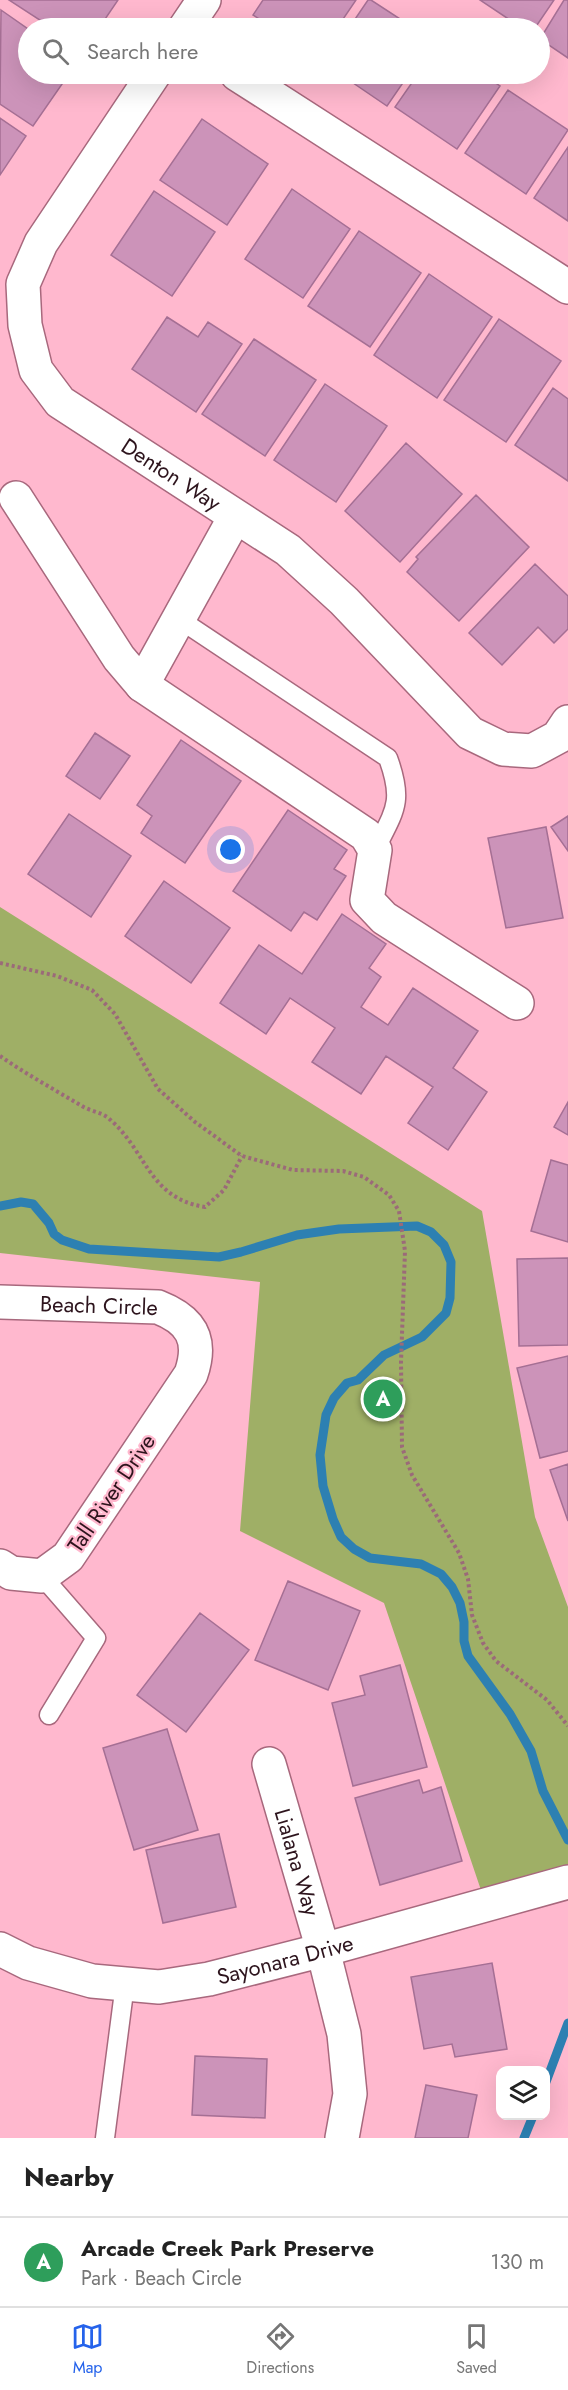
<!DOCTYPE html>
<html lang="en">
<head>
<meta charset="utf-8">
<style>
	:root { --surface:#fff; --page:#f6f6f6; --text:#222; --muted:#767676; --line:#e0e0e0; --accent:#2563eb }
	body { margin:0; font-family:Jost,sans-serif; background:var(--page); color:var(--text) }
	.controls { position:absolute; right:18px; bottom:18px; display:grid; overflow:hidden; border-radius:12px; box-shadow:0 6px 24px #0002 }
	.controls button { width:54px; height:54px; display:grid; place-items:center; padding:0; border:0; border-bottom:2px solid var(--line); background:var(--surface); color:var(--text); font:30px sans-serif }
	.you { position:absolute; left:231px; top:850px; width:21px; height:21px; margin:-15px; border:4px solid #fff; border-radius:50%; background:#1a73e8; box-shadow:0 0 0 9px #1a73e833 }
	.badge { display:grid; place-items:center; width:39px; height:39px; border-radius:50%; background:var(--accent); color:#fff; font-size:20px; font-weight:700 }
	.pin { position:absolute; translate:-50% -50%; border:3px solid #fff; box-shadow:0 2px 6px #0006 }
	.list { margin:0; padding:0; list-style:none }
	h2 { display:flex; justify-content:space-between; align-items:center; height:78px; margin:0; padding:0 24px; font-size:26px }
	h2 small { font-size:20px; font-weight:400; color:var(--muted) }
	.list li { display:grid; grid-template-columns:39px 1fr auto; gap:18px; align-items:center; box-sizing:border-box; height:90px; padding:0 24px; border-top:2px solid var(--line) }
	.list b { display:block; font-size:22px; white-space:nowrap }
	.list p { margin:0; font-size:20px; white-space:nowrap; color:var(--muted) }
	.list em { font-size:20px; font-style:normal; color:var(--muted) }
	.icon { flex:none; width:33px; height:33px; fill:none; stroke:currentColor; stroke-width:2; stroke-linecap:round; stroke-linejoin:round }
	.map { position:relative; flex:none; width:568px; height:2138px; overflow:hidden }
	.search { position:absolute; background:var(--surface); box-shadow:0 6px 24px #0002; left:18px; right:18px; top:18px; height:66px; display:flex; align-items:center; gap:15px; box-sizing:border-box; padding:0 21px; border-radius:33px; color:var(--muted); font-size:22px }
	.sheet { height:168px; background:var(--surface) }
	nav { display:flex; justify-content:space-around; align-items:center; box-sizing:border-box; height:84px; border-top:2px solid var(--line); background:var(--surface); font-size:16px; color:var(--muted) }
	nav a { display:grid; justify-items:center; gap:3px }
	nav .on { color:var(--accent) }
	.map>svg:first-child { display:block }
</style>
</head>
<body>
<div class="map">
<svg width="568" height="2138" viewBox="0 0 568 2138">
	<rect width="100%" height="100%" fill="#ffb8ce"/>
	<!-- green -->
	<path fill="#9faf66" d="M0,907L482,1211L535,1517L568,1607V1882L486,1905L384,1603L240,1531L260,1282L0,1253Z"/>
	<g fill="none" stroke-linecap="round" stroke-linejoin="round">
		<!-- stream -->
		<path stroke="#2d80b2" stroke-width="9" d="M0,1206L21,1202L33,1204L49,1223L54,1234L62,1240L89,1249L219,1257L241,1252L297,1235L339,1229L417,1226L431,1232L444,1245L451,1262L450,1298L446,1313L422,1337L384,1355L358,1380L347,1383L334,1398L326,1415L320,1455L323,1486L333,1519L341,1537L354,1549L370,1558L421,1564L441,1574L452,1587L460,1603L464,1622V1641L468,1656L510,1714L531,1751L543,1791L568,1840
			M546,2082L568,2023
			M524,2138L533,2116"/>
	</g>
	<!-- building -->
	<path fill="#cc93b9" stroke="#a56f94" stroke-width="1.5" d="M9,0H118L99,28H52Z
		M263,0H356L337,28H273L253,15Z
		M368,0H371L414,28H349Z
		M480,0H554L535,28H522Z
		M564,0H568V58L540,39Z
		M1,10L28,29V74H69L33,126L0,104Z
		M340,74H409L387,106Z
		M418,74H482L500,86L457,149L395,107Z
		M508,90L568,130L526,194L465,153Z
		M0,118L26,136L0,175Z
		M202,119L268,164L227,225L160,180Z
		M568,147V221L534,198Z
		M292,189L350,229L303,298L245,259Z
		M154,191L215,232L172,296L111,255Z
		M359,231L421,273L370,347L308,306Z
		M429,274L492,317L437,398L374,355Z
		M167,317L198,337L208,322L242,344L196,412L132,369Z
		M499,319L561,361L506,442L444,400Z
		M254,339L316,380L265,456L202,414Z
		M325,384L387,426L336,502L274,460Z
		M553,388L568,399V481L515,445Z
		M406,443L462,494L400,562L345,511Z
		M476,495L529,547L459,621L407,572L418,559L416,557Z
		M535,564L568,596V629L554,643L538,627L502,665L469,633Z
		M95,733L130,756L100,799L66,776Z
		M181,740L241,781L185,863L141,833L152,816L137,805Z
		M288,810L347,850L334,869L346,876L317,920L304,912L291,931L233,891Z
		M69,814L131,856L91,917L28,874Z
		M568,816V851L551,827Z
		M546,827L563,918L506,928L488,838Z
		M164,881L230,928L191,983L125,936Z
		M342,914L386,944L369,968L381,977L361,1007L388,1025L413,988L478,1031L453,1068L487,1092L448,1150L408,1123L433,1087L386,1056L361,1094L312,1062L335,1028L290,998L266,1034L220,1003L259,945L302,974Z
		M568,1102V1135L554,1127Z
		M551,1160L568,1165V1242L531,1231Z
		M568,1258V1345L519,1346L517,1259Z
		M568,1356V1451L540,1458L517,1368Z
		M568,1464V1521L550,1470Z
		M288,1581L360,1611L328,1690L255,1660Z
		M200,1613L249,1650L186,1732L137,1695Z
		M400,1665L427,1767L353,1786L332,1703L365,1695L360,1676Z
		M167,1729L198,1830L134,1850L103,1748Z
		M419,1780L423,1793L441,1787L462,1861L380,1885L355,1798Z
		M219,1834L236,1907L163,1923L146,1850Z
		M492,1963L507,2049L455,2057L452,2044L424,2049L411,1977Z
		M195,2056L267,2059L265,2118L192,2115Z
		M426,2085L477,2095L468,2138H415Z"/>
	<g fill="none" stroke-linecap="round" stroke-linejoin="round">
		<defs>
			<path id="lane" d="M179,619L388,758C404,802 395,810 375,850
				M42,1576L96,1638L49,1715
				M105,2138L125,1984"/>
			<g id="street">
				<path d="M185,28L204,0"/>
				<path id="s1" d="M154,74L41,243L23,284L25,325L36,370L60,402L288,550L344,601L470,733L503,749L532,751L558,737L568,722"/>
				<path d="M237,74L568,287"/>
				<path d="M16,498L119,658L142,685L366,835L375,850L367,900L384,918L517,1003"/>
				<path d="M142,685L235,517"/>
				<path id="s2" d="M0,1302L158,1307C191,1320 203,1339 191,1374L68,1557L42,1576L11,1573L0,1566"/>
				<path id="s3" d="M269,1764L323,1950L344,2034L350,2094L342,2138"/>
			</g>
			<g id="secondary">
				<path id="s4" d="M0,1949L28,1963L92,1981L159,1987L209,1979L323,1950L568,1882"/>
			</g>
		</defs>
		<!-- lane casing -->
		<use href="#lane" stroke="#a8687d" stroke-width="21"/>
		<!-- street casing -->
		<use href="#street" stroke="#a8687d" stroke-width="36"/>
		<!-- secondary casing -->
		<use href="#secondary" stroke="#a8687d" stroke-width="36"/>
		<!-- path -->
		<path stroke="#9b6a79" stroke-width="4" stroke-dasharray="3 3" stroke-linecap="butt" d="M0,963L57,976L92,990L115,1014L158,1089L195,1122L242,1156L293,1170L343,1171L364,1177L389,1195L399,1211L405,1251L401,1362L402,1447L412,1475L459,1553L468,1579L472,1615L483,1643L496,1661L547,1700L568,1726
			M0,1056C26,1074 55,1090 82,1106C90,1111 100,1112 107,1117C147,1149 147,1198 205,1207L224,1190L242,1156"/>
		<!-- lane -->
		<use href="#lane" stroke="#fff" stroke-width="18"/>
		<!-- street -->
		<use href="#street" stroke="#fff" stroke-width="33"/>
		<!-- secondary -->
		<use href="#secondary" stroke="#fff" stroke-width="33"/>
	</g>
	<g text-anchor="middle" stroke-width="4.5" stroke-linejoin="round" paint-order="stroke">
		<!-- street labels -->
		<g font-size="22" fill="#2d141d" stroke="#ffb8ce">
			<text dy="8" stroke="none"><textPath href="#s1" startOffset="508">Denton Way</textPath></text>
			<text dy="8" stroke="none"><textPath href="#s2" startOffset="99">Beach Circle</textPath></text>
			<text transform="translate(111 1493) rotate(-56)" y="8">Tall River Drive</text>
			<text dy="8" stroke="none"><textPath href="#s3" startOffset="102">Lialana Way</textPath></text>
			<text dy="8" stroke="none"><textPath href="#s4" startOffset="294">Sayonara Drive</textPath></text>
		</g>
	</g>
</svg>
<div class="controls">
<button><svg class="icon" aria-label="layers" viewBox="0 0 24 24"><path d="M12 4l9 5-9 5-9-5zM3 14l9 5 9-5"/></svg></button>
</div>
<div class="you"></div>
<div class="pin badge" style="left:383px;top:1399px;background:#2e9e5b">A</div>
<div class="search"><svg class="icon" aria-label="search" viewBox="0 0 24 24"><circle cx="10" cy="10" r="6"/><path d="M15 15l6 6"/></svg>Search here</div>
</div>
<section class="sheet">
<h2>Nearby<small></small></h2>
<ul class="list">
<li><span class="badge" style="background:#2e9e5b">A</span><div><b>Arcade Creek Park Preserve</b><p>Park · Beach Circle</p></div><em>130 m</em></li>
</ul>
</section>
<nav>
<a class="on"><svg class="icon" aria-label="map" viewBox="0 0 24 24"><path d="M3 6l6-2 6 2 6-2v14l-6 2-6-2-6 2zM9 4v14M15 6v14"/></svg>Map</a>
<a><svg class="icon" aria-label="directions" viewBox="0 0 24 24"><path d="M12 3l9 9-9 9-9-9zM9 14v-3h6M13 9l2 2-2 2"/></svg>Directions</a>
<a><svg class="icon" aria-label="saved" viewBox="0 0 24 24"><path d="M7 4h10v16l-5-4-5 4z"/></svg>Saved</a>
</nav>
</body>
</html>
